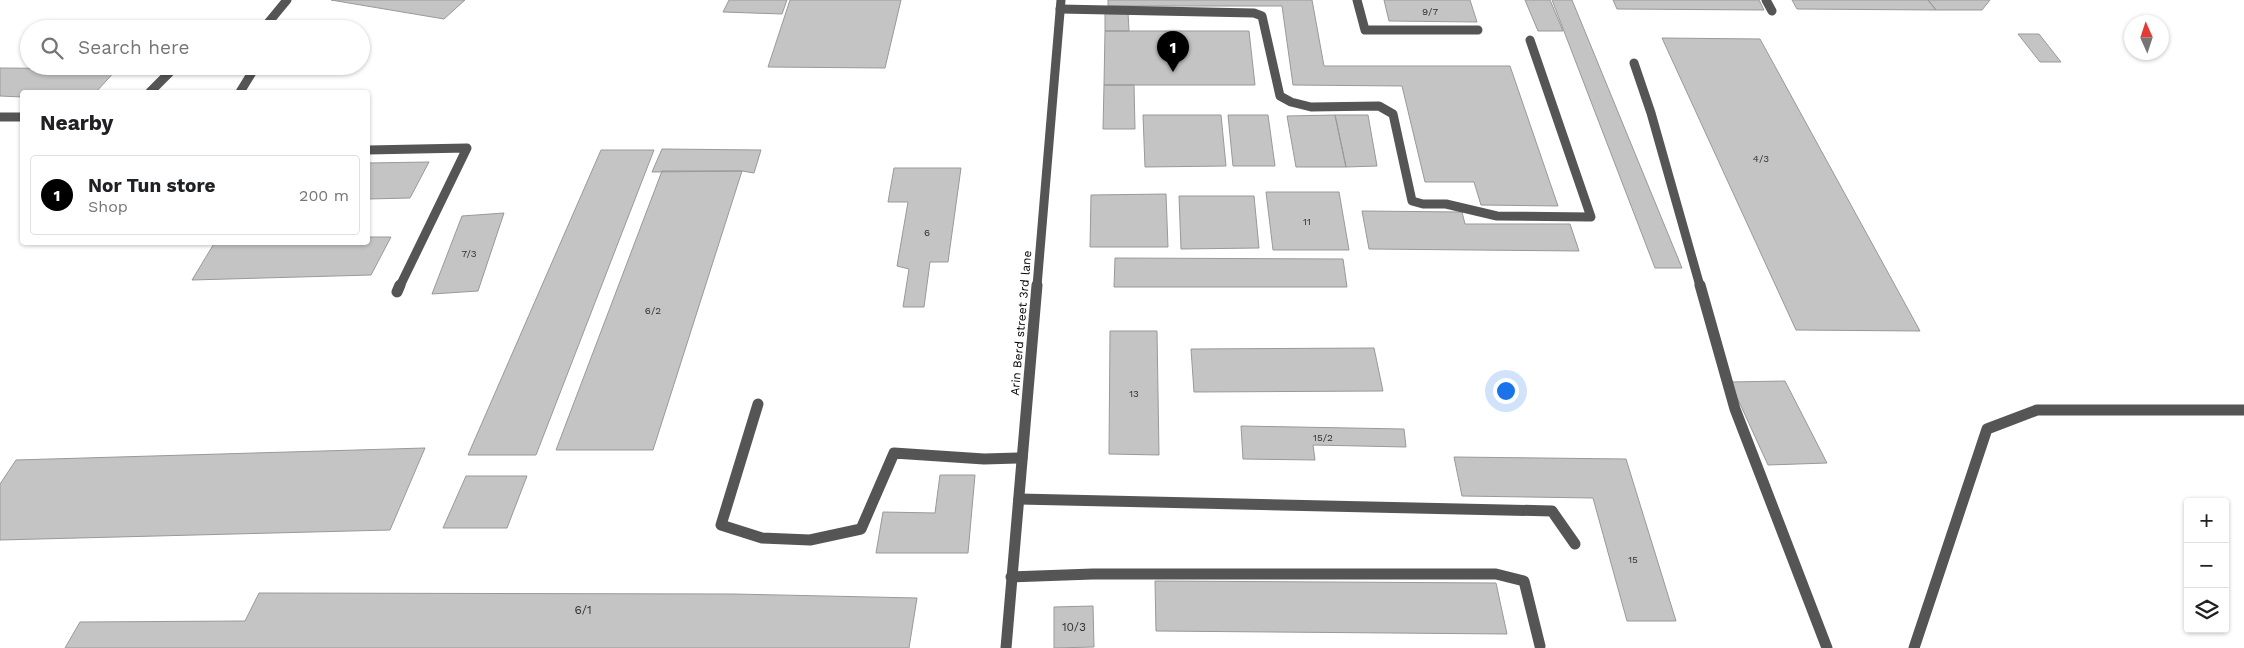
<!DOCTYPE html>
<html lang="en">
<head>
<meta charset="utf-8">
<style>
	:root { --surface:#fff; --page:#f2f2f2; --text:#202124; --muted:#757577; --line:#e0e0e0; --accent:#000 }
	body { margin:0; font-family:"Work Sans",sans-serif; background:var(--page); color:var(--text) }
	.controls { position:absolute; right:15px; bottom:15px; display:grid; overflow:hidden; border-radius:5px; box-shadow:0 1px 4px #0004 }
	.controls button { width:45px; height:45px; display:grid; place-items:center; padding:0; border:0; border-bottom:1px solid var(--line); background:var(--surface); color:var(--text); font:25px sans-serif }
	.compass { position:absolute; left:2124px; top:15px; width:45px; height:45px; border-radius:50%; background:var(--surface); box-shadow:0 1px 4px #0004; rotate:357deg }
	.you { position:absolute; left:1505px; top:390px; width:18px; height:18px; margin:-12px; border:4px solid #fff; border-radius:50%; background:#1a73e8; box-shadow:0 0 0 8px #1a73e833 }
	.badge { display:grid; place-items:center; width:32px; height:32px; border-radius:50%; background:var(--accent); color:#fff; font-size:16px; font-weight:700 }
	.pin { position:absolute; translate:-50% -41px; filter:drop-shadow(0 1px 2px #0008) }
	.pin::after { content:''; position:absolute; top:26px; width:18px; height:15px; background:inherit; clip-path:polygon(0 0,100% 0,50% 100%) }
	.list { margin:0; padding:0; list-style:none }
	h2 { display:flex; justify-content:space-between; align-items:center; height:65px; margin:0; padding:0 20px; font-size:21px }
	h2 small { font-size:16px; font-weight:400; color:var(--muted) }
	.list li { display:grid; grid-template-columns:32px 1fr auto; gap:15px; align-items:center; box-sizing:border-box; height:80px; margin:0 10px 10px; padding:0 10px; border:1px solid var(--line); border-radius:5px }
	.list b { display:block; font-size:19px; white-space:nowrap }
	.list p { margin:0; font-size:16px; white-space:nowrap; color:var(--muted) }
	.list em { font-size:16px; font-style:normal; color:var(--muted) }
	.icon { flex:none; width:28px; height:28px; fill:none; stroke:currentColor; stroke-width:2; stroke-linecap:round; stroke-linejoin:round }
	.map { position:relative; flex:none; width:2244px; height:648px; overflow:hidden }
	.search { position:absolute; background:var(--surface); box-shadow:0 1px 4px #0004; left:20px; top:20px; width:350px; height:55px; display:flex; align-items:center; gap:12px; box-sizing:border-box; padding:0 18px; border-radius:28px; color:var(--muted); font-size:19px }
	.panel { position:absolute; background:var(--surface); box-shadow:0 1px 4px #0004; left:20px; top:90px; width:350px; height:155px; border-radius:5px }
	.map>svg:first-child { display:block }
</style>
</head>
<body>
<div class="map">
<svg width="2244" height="648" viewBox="0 0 2244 648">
	<rect width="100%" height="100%" fill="#fff"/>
	<!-- building -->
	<path fill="#c4c4c4" stroke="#999" d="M331,0H465L444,19Z
		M729,0H787L782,14L723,12Z
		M790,0H901L885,68L768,67Z
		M1108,0H1312L1324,66H1510L1558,206L1481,205L1474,182H1425L1402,86L1293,85L1282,6H1108Z
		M1384,0H1470L1477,22L1389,21Z
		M1525,0H1550L1563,31H1538Z
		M1552,0H1572L1682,268H1655Z
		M1613,0H1759L1764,10L1617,9Z
		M1792,0H1928L1936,10L1797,9Z
		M1928,0H1990L1982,10H1936Z
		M1105,12H1128L1129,31H1105Z
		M1105,31H1249L1255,85H1104Z
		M2018,34H2039L2061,62H2040Z
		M1662,38L1760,39L1920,331L1796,330Z
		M0,68L117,69L96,92H22V97L0,96Z
		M1104,85H1134L1135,129H1103Z
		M1143,115H1221L1226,166L1145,167Z
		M1228,115H1268L1275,166H1233Z
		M1335,115H1368L1377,166L1346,167Z
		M1335,115L1346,167H1296L1287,116Z
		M662,149L761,150L754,173L742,171L652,172Z
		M601,150H654L536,455H468Z
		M429,162L410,198L368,199V163Z
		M894,168H961L948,262H930L924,307H903L909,269L897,266L908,202H888Z
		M662,171H742L653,450H556Z
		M1266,192H1339L1349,250H1273Z
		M1166,194L1168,247H1090L1091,195Z
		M1179,196H1254L1259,248L1181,249Z
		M1362,211L1462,212L1465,224H1570L1579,251L1369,249Z
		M504,213L478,291L432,294L462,216Z
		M368,237H391L371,275L192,280L215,242H368Z
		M1115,258L1343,259L1347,287H1114Z
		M1110,331H1157L1159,455L1109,454Z
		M1374,348L1383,391L1194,392L1191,349Z
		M1785,381L1827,463L1768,465L1730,382Z
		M1241,426L1404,429L1406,447L1313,445L1315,460L1243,459Z
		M425,448L390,530L0,540V484L16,460Z
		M1454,457L1626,459L1676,621H1627L1593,498L1462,496Z
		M940,475H975L968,553H876L883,512L935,513Z
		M466,476H527L507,528H443Z
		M1155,581L1496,583L1507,634L1156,631Z
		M259,593L733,594L917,598L909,648H65L80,622L245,621Z
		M1093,606L1094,647L1054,648V607Z"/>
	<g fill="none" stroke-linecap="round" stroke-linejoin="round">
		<!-- lane-far1 -->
		<path stroke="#555" stroke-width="9" d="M1357,0L1365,30H1478
			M1766,0L1772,11
			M1060,9L1254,13L1262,16L1280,96L1291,102L1311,107L1379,106L1393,114L1412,201L1423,204H1446L1497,216L1591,217L1530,40
			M263,29L287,0
			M1634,63L1651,113L1700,286
			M150,92L176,66
			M240,92L256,66
			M0,117H22
			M368,150L467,148L400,286"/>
		<!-- lane -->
		<path stroke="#555" stroke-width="11" d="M1700,285L1735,409L1827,648
			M397,292L400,285
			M758,404L721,525L762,538L810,540L861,529L894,453L984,459L1022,458
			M1019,499L1552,511L1575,544
			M1011,577L1093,574H1496L1524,581L1540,646
			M1914,648L1987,429L2037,410H2244"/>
		<!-- street-far1 -->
		<path stroke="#555" stroke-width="9" d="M1037,286L1061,0"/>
		<!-- street -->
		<path stroke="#555" stroke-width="11" d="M1006,648L1037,285"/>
	</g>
	<g text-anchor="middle" stroke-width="4" stroke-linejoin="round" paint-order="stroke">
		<!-- number labels -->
		<g font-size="10" fill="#313131">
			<text x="1430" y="15">9/7</text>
			<text x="1761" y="162">4/3</text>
			<text x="1307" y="225">11</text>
			<text x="927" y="236">6</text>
			<text x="469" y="257">7/3</text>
			<text x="653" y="314">6/2</text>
			<text x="1134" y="397">13</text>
			<text x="1323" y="441">15/2</text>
			<text x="1633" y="563">15</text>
		</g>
		<!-- street labels -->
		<g font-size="12" fill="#000" stroke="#fff">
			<text transform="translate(1021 323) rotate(-85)" y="4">Arin Berd street 3rd lane</text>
		</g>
		<!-- near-number labels -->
		<g font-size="12" fill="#313131">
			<text x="583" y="614">6/1</text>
			<text x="1074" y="631">10/3</text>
		</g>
	</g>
</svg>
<div class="controls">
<button>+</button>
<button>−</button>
<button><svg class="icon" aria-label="layers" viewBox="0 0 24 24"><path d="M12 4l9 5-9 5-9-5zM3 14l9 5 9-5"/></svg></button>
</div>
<svg class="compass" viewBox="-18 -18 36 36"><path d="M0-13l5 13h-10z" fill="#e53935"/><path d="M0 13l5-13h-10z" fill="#757577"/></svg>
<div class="you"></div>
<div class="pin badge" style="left:1173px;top:72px">1</div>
<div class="search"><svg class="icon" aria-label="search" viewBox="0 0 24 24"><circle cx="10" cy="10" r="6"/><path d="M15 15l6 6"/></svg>Search here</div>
<section class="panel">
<h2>Nearby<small></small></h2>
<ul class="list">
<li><span class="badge">1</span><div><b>Nor Tun store</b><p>Shop</p></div><em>200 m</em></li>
</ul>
</section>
</div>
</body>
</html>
